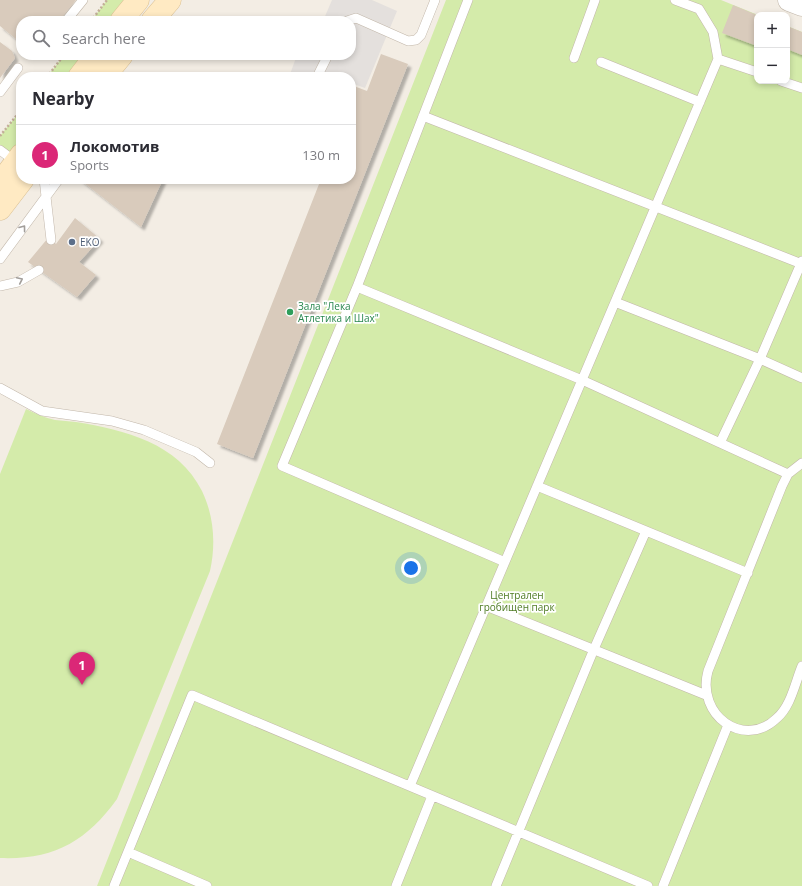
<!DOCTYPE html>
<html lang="en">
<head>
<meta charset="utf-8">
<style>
	:root { --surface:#fff; --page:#f2f2f3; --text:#2b2b33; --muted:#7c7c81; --line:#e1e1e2; --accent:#db2777 }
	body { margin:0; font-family:"Open Sans",sans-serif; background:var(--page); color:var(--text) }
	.controls { position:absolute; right:12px; top:12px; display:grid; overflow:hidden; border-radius:8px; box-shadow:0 2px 6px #0003 }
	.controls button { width:36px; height:36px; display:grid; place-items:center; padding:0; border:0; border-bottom:1px solid var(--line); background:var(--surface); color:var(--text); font:20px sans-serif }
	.you { position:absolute; left:411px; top:568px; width:14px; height:14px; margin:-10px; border:3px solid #fff; border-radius:50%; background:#1a73e8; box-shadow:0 0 0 6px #1a73e833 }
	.badge { display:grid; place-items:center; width:26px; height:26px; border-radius:50%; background:var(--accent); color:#fff; font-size:13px; font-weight:700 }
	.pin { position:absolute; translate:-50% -33px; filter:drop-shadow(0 1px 2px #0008) }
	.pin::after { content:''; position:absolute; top:21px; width:14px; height:12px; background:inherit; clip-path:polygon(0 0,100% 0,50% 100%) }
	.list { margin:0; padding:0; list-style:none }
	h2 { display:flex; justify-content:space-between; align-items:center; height:52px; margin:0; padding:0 16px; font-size:17px }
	h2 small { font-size:13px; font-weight:400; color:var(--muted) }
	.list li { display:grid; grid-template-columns:26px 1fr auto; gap:12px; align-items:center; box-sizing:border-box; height:60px; padding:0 16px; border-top:1px solid var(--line) }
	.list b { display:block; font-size:15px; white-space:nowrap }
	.list p { margin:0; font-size:13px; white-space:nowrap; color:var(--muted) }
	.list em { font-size:13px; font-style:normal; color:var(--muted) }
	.icon { flex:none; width:22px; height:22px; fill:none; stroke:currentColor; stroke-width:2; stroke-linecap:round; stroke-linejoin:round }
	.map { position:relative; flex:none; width:802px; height:886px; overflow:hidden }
	.search { position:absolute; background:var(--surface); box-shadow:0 2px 6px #0003; left:16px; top:16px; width:340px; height:44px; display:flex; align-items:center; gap:10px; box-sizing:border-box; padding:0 14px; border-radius:16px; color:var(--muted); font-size:15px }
	.panel { position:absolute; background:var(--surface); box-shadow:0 2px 6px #0003; left:16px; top:72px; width:340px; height:112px; border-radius:16px }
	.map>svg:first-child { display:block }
</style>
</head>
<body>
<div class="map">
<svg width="802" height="886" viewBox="0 0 802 886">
	<defs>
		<filter id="shadow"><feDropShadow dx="3.5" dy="3.5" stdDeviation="1" flood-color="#0004"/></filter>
	</defs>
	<rect width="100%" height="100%" fill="#f3ede4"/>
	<!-- green -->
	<path fill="#d4ebaa" d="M107,0H138L121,21H91Z
		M446,0H721L758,15L757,81H787V26L802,32V886H97Z
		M64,55H84L67,77H47Z
		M21,110V139L8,156L0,150V136Z
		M26,409C35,413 45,418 55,420C62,421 69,421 76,422C125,430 178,443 202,491C214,516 216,544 210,571L117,799C86,842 53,860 0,858V474Z"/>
	<!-- parking -->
	<path fill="#e4e0dd" d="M332,0H372L397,11L365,88L351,83V77H289L297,55H351V21H323Z"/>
	<!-- building -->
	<path fill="#d9cbbc" filter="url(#shadow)" d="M0,0H76L59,21H21V43L0,26Z
		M733,5L757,15V46L722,33Z
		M787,26L802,32V55L787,49Z
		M0,42L12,51L15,58L0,78Z
		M381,54L408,64L253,458L217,444L321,179H351V85L367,91Z
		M79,179H163L141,227Z
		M75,218L100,239L79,262L96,275L77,297L28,262L48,238L56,244Z"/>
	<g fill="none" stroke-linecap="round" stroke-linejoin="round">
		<defs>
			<path id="service" d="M468,0L357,287L282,466L505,562
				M66,21L83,0
				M347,21L356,18L408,41L416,40L421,35L435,0
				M574,58L595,0
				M718,59L757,72
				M601,62L700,102
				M317,77L328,55
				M781,81L802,88
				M0,92L18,68
				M423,116L802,264
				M0,150L16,162
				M44,179L51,240
				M0,259L59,179
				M0,286L18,282L39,270
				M357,287L582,380L788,474
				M615,302L760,359L802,378
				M0,388L42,411L112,421L144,430L196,452L210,463
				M720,443L760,359L802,261
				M802,463L788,474L782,486L708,671C696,715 744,750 777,718C791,706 795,683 802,666
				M537,486L748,573
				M486,606L706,695
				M410,786L718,59L713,32L699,9L675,0
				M128,852L207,886
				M114,886L192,695L648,886
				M396,886L432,796
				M496,886L594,649L646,531
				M663,886L728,725"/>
			<path id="tertiary" d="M789,0L802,5"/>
			<path id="secondary" d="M121,21L138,0
				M152,21L170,0
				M79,77L96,55
				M104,77L122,55
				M0,183L21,155
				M0,209L23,179"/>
		</defs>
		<!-- service casing -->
		<use href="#service" stroke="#c2b7aa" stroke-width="10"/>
		<!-- tertiary casing -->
		<use href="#tertiary" stroke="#c2b7aa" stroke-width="23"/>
		<!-- secondary casing -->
		<use href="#secondary" stroke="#dac093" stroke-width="23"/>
		<!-- path -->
		<path stroke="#c2ae97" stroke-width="2.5" stroke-dasharray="2 2" stroke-linecap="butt" d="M91,21L107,0
			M47,77L64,55
			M0,136L21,110"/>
		<!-- service -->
		<use href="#service" stroke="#fff" stroke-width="9"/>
		<!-- tertiary -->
		<use href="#tertiary" stroke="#fff" stroke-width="22"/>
		<!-- secondary -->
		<use href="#secondary" stroke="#ffeac3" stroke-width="22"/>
	</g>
	<!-- one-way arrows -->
	<defs><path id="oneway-chevron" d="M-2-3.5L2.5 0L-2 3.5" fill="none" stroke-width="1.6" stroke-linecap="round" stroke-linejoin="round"/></defs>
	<g stroke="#a29e9a">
		<use href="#oneway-chevron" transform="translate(23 228) rotate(-53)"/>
		<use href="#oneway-chevron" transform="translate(20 280) rotate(-25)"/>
	</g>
	<!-- markers -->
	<circle fill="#5c6f8a" stroke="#fff" stroke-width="1.5" cx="72" cy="242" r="4"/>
	<circle fill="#2e9e5b" stroke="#fff" stroke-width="1.5" cx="290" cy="312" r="4"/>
	<g text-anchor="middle" stroke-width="3.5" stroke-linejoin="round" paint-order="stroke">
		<!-- service labels -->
		<g font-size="10" fill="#4e5e75" stroke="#fff" text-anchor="start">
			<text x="80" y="246">EKO</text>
		</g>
		<!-- leisure labels -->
		<g font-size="10" fill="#27864d" stroke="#fff" text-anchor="start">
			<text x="298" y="310">Зала "Лека<tspan x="298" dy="12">Атлетика и Шах"</tspan></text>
		</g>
		<!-- park labels -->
		<g font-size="10" fill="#4e7b23" stroke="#fff">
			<text x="517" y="599">Централен<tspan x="517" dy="12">гробищен парк</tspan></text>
		</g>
	</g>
</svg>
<div class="controls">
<button>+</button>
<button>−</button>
</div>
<div class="you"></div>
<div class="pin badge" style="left:82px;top:685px">1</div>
<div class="search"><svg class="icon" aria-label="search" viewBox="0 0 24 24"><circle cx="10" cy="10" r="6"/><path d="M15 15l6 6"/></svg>Search here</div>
<section class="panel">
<h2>Nearby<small></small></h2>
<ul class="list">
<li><span class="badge">1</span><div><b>Локомотив</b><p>Sports</p></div><em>130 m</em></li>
</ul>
</section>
</div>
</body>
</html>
